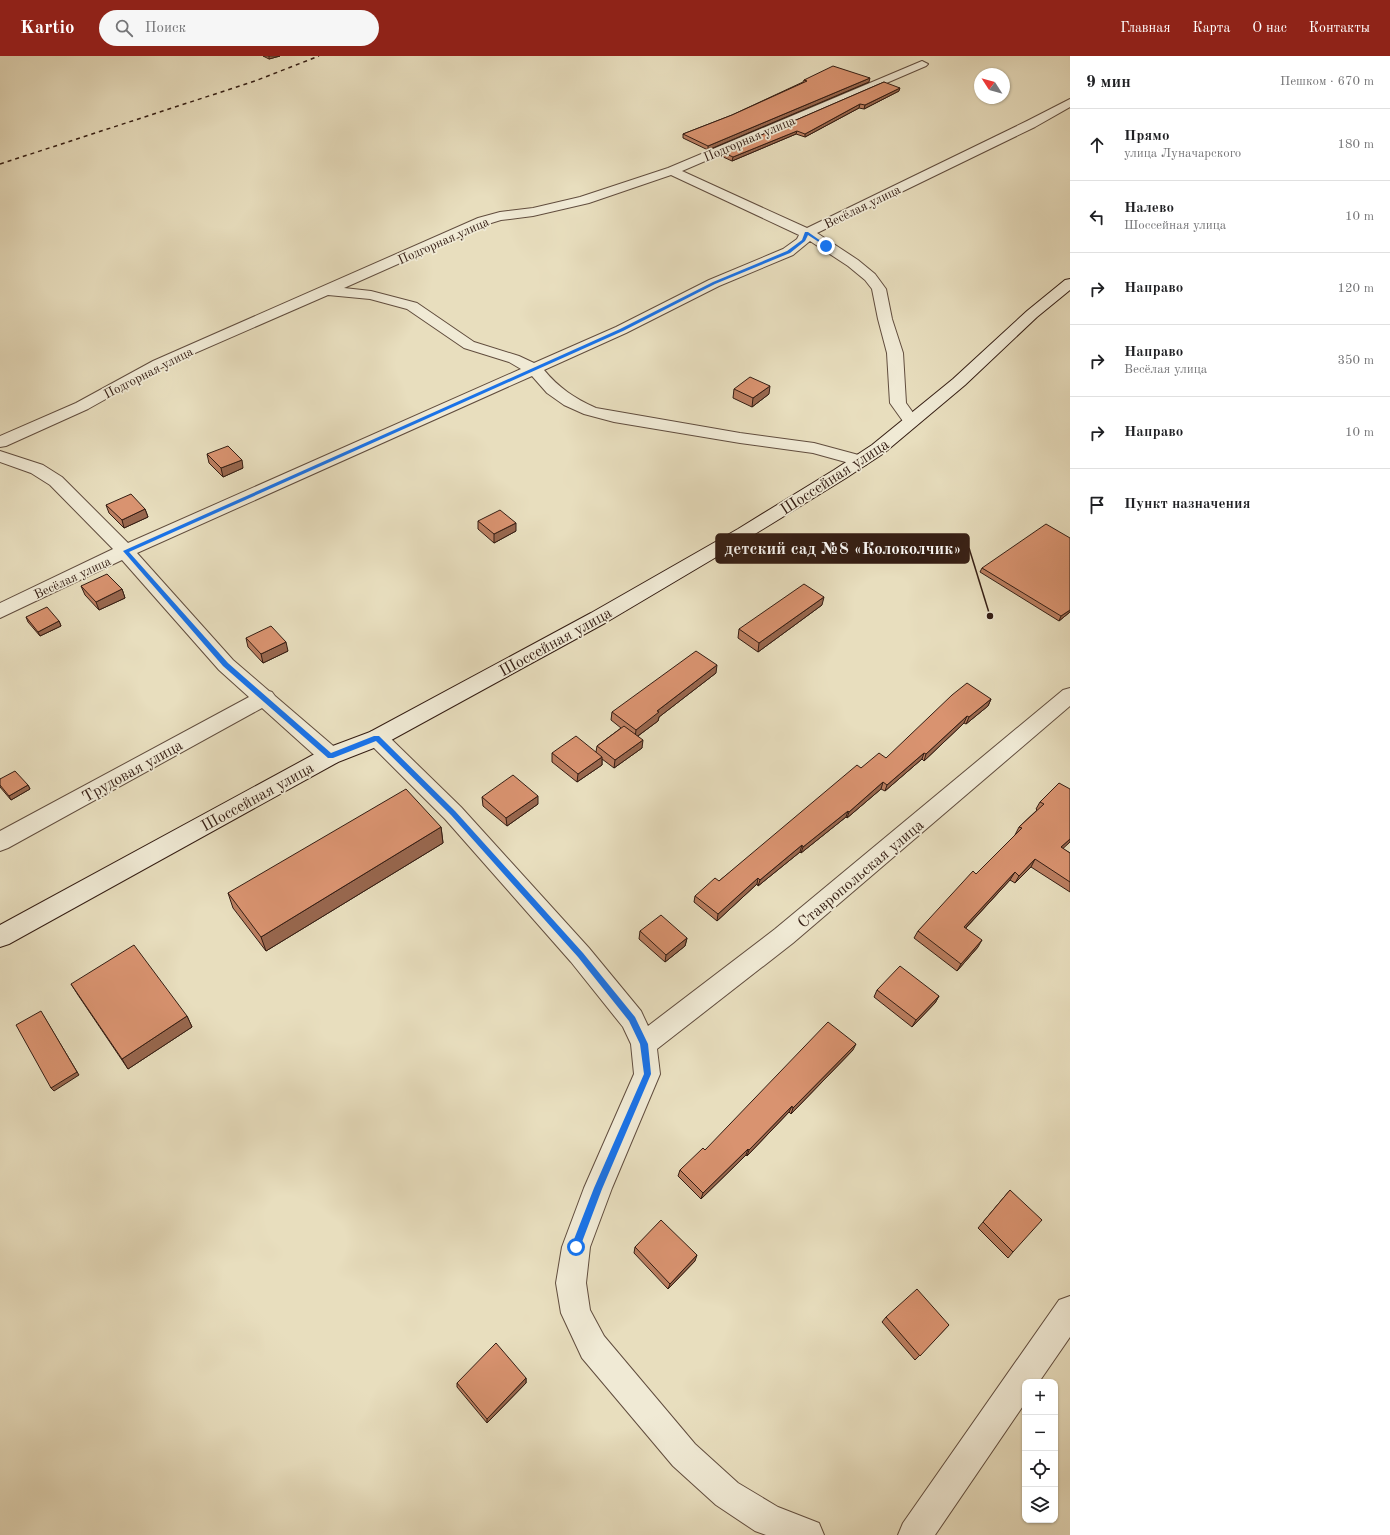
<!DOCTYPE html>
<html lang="ru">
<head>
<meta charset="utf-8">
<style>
	:root { --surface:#fff; --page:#f6f6f6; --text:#202124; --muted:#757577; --line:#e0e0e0; --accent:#8f2418 }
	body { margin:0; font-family:"Old Standard TT",serif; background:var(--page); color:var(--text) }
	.controls { position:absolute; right:12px; bottom:12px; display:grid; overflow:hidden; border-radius:8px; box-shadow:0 1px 3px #0004 }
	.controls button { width:36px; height:36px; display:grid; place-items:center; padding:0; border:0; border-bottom:1px solid var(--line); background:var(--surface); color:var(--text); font:20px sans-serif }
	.compass { position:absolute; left:974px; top:12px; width:36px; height:36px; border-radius:50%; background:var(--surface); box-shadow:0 1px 3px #0004; rotate:306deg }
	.stop { position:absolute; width:12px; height:12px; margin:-9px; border:3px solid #1a73e8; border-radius:50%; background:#fff }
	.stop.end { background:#1a73e8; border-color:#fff; box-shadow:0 1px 4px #0008 }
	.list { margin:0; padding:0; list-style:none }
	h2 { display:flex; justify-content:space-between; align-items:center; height:52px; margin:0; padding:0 16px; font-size:17px }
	h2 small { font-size:13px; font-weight:400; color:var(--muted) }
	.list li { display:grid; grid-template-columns:26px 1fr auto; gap:12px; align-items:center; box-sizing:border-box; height:72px; padding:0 16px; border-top:1px solid var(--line) }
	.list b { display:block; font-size:15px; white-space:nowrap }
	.list p { margin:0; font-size:13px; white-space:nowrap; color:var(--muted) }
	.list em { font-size:13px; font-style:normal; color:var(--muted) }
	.icon { flex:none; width:22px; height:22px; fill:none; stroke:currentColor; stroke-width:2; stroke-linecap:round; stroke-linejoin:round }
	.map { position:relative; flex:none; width:1070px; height:1479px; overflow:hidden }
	header { display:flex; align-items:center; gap:24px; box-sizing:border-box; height:56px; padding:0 20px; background:var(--accent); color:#fff }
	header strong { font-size:19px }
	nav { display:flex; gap:22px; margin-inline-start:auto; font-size:14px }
	.search { width:280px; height:36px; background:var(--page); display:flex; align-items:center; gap:10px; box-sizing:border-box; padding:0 14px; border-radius:22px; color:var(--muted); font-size:15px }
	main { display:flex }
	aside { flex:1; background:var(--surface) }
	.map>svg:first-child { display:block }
</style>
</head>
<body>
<header>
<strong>Kartio</strong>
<div class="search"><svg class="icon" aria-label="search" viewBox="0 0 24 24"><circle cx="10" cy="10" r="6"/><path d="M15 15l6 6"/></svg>Поиск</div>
<nav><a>Главная</a><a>Карта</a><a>О нас</a><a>Контакты</a></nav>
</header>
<main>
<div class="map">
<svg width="1070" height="1479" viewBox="0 0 1070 1479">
	<rect width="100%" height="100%" fill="#e8debe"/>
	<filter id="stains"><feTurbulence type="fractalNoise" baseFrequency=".005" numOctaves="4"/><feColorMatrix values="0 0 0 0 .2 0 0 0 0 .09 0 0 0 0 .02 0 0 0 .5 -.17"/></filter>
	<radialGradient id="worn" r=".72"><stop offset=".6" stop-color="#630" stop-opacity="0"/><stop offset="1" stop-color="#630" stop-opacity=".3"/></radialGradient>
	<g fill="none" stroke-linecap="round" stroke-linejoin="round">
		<defs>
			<path id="street" d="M922,5L928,8L926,10L682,115L807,172L1027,65L1070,43V51L1035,71L817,177L858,204L875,218L886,233L892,263L903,297L906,347L919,365L917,368L911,370L905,368L890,347L887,297L878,263L872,233L865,224L848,210L810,185L793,199L719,230L626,277L544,314C559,332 574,342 596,352L740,377L814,387L866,401L868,405L866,409L860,410L813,397L740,387L614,366L584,358L564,349L547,337L532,320L137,497L233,604L269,635L272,636L275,640L338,694L341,700L338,706L330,708L322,706L262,652L8,792L0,795V775L249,641L219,614L122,504L0,562V547L113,493L50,429L31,417L0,406V395L43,409L62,421L128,487L521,313L509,306L464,292L407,253L370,243L328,239L163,311L88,353L6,390L0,391V380L76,347L153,305L478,162L500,156L533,152L580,141L668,112ZM671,119L799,179L797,183L783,193L709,224L616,271L534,307L519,300L474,286L417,247L371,235L344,232L488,168L501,164L533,160L589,147Z
				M1070,632V650L793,887L657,993L660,1018L612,1132L590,1191L586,1227L590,1254L604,1280L695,1388L738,1427L778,1451L819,1467L824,1479H766L755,1475L716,1449L673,1410L582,1302L561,1257L556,1227L562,1191L584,1132L634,1018L631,988L623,971L571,906L445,763L370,688L366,682L370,676L377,674L384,676L461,751L589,892L641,955L648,970L775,873L1063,634Z
				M1070,1240V1281L1039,1326H1025V1347L935,1479H898L903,1467L1059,1244Z"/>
			<path id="secondary" d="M1070,223V234L1037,261L965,329L884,397L846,422L750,481L605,567L384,688L338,706L9,888L0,891V869L322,694L370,676L591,557L738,473L834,414L872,389L953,323L1027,255L1065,224Z"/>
		</defs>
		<!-- street casing -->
		<use href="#street" stroke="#614d3e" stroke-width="2"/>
		<!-- secondary casing -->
		<use href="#secondary" stroke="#341d13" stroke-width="2"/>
		<!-- street -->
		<use href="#street" fill="#f0ead5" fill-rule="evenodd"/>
		<!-- secondary -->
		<use href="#secondary" fill="#f0ead5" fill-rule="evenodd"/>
		<!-- rail -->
		<path stroke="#341d13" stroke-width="1.5" stroke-dasharray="4 4" stroke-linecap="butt" d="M0,108L255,25L319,0"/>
	</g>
	<!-- wall -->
	<path fill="#bb7e60" stroke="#341d13" d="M263,0H280L269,3Z
		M804,24L869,26L708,94L683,82V78L732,59L803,26Z
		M884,26L899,35L864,53L859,52L805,81L796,78L732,105L721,100L722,96Z
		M734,333L769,338L752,351L733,342Z
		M207,398L243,412L223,421L209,407Z
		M106,449L145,453L148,461L124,472L109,457Z
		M478,465L516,475L494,487L478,473Z
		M982,512L1070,556L1059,565L980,516Z
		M81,530L122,533L125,542L99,554L85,539Z
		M822,549L758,596L738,582L739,573Z
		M26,561L59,565L61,570L40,580L28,566Z
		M246,582L288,595L263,607L248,591Z
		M716,617L659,661L658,665L638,680L642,692L614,712L602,703V709L577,726L552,706V697L596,696L597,690L621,672L611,664L612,656Z
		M991,643L988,650L966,668L964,667L924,705L922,703L885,735L881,733L847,762L846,761L801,797L800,796L758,830L757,828L717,865L694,846L695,840L719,825L861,712L886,702Z
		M0,723L28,729L30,733L11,744L0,731Z
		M1059,727L1063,793L1070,797V836L1031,811L1015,827L1010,824L966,872L978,891L957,915L914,882L918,875L976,818L1015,779L1019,771L1037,754L1036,753L1040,746Z
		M482,741L538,748L507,770L483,750Z
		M441,771L443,787L266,895L233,852L228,837Z
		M640,875L687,882L685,890L665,906L639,883Z
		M71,928L187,960L192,971L128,1013L78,939Z
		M877,934L939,940L935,947L912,971L874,941Z
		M853,994L791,1058L789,1056L747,1100L746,1099L701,1143L678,1120L680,1114L705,1094Z
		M1010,1134L1013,1196L1008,1202L978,1172Z
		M635,1191L695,1205L668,1233L634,1197Z
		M886,1261L949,1269L915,1304L882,1266Z
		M526,1322V1327L487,1367L457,1331V1327Z"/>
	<!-- shaded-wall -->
	<path fill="#98674e" stroke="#341d13" d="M269,0H280L269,3Z
		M870,22L869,26L708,94V90Z
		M900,32L899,35L864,53L865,49Z
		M860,48L859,52L805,81V78Z
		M797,75L796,78L732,105L733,101Z
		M770,330L769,338L752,351L753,342Z
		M242,404L243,412L223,421L221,412Z
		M145,453L148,461L124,472L122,464Z
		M516,467V475L494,487V478Z
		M122,533L125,542L99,554L96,546Z
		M824,541L822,549L758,596L759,587Z
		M1070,554V556L1059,565L1061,560Z
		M59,565L61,570L40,580L38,576Z
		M286,586L288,595L263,607L261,598Z
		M717,609L716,617L659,661L658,665L635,682L636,674L657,655Z
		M991,643L988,650L966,668L969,661Z
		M967,660L964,667L924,705L926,698Z
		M643,684L642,692L614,712L615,704Z
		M924,697L922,703L885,735L887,729Z
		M602,701V709L577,726L578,718Z
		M883,726L881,733L847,762L849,756Z
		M28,729L30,733L11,744L9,740Z
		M538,740V748L507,770L506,762Z
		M848,755L846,761L801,797L803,791Z
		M441,771L443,787L266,895L261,881Z
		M1070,783V786L1056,799L1061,791Z
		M802,789L800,796L758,830L760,824Z
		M1035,803L1031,811L1015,827L1019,820Z
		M1015,816L1010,824L960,878L964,871Z
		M758,822L757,828L717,865L718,858Z
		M687,882L685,890L665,906L666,899Z
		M982,884L978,891L957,915L961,908Z
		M939,940L935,947L912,971L916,964Z
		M43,959L79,1019L54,1035L51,1032Z
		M187,960L192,971L128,1013L122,1003Z
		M856,988L853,994L791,1058L793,1052Z
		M792,1050L789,1056L747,1100L749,1094Z
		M748,1093L746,1099L701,1143L703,1137Z
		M697,1199L695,1205L668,1233L670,1228Z
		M526,1322V1327L487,1367V1363Z"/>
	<!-- building -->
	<path fill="#d99370" stroke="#341d13" d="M833,10L870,22L708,90L683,78L732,59L807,25L804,24Z
		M884,26L900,32L865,49L860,48L805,78L797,75L733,101L722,96Z
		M750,321L770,330L753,342L734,333Z
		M228,390L242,404L221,412L207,398Z
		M131,438L145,453L122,464L106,449Z
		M500,454L516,467L494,478L478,465Z
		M1046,468L1070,482V554L1061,560L982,512Z
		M107,518L122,533L96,546L81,530Z
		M804,528L824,541L759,587L739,573Z
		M47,551L59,565L38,576L26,561Z
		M271,570L286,586L261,598L246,582Z
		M696,595L717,609L657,655L659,656L636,674L612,656Z
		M967,627L991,643L969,661L967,660L926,698L924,697L887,729L883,726L849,756L848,755L803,791L802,789L760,824L758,822L718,858L695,840L715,822L719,825L857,709L861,712L879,697L886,702L952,639Z
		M624,670L643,684L615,704L597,690Z
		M576,680L602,701L578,718L552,697Z
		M15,715L28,729L9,740L0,729V723Z
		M513,719L538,740L506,762L482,741Z
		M1059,727L1070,733V783L1061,791L1070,797V826L1035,803L1019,820L1015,816L964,871L982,884L961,908L918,875L973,815L976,818L1022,772L1019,771L1044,748L1040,746Z
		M406,733L441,771L261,881L228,837Z
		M661,859L687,882L666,899L640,875Z
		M134,889L187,960L122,1003L71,928Z
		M900,910L939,940L916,964L877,934Z
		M41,955L77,1016L51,1032L16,969Z
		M828,966L856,988L793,1052L792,1050L749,1094L748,1093L703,1137L680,1114L703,1092L705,1094Z
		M1010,1134L1042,1164L1013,1196L983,1166Z
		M661,1164L697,1199L670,1228L635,1191Z
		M917,1233L949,1269L920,1300L886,1261Z
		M496,1287L526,1322L487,1363L457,1327Z"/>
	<!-- route -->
	<path fill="#1a73e8" d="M805,176H808L828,190H825L808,179L805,185L790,197L715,228L623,275L129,496L228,607L331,697L374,680H379L455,755L583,897L635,961L648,988L651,1018L602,1133L579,1194L576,1196L571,1191L594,1132L644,1018L640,988L629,965L578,901L451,759L376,685L333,702H328L223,610L123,495L533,312L620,273L713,226L787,195L802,184Z"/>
	<g text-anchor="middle" stroke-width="3.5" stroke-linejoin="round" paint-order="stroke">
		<!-- far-street labels -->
		<g font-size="13" fill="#341d13" stroke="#f0ead5">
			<text transform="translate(749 82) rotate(-23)" y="5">Подгорная улица</text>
			<text transform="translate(862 150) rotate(-26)" y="5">Весёлая улица</text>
			<text transform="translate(443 184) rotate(-24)" y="5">Подгорная улица</text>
			<text transform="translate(148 316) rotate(-27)" y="5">Подгорная улица</text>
			<text transform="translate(72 521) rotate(-25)" y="5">Весёлая улица</text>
		</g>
		<!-- street labels -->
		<g font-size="16" fill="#341d13" stroke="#f0ead5">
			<text transform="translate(834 420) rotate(-33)" y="6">Шоссейная улица</text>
			<text transform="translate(555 585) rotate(-29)" y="6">Шоссейная улица</text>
			<text transform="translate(132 714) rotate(-29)" y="6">Трудовая улица</text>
			<text transform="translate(257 740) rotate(-29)" y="6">Шоссейная улица</text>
			<text transform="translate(860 817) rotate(-40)" y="6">Ставропольская улица</text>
		</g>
	</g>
	<!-- callouts -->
	<path fill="none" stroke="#341d13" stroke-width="1.5" d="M990 560L969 492"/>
	<circle fill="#341d13" stroke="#f0ead5" stroke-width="1.5" cx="990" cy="560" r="4"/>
	<rect fill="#341d13" stroke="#341d13" stroke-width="1.5" x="716" y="478" width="253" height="29" rx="4"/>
	<g font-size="17" text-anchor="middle" font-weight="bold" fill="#fff">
		<text x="843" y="498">детский сад №8 «Колоколчик»</text>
	</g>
	<rect width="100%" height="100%" filter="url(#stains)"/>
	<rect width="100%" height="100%" fill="url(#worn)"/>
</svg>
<div class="controls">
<button>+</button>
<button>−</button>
<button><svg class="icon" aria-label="locate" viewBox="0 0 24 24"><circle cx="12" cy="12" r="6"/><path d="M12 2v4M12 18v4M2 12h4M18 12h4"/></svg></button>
<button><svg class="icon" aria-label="layers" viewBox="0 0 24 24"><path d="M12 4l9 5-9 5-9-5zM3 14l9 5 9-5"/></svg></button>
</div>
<svg class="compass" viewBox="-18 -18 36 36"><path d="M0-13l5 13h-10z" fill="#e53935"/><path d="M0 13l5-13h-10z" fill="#757577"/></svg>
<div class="stop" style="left:576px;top:1191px"></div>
<div class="stop end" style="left:826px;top:190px"></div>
</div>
<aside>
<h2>9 мин<small>Пешком · 670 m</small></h2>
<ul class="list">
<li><svg class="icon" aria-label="ahead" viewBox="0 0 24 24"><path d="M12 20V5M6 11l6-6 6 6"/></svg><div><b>Прямо</b><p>улица Луначарского</p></div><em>180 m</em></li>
<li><svg class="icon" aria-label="left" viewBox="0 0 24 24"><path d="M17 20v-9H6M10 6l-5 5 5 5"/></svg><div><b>Налево</b><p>Шоссейная улица</p></div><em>10 m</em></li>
<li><svg class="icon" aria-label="right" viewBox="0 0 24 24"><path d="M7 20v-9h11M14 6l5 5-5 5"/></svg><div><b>Направо</b></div><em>120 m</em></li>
<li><svg class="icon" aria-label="right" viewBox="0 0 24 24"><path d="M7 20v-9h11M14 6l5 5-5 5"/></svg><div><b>Направо</b><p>Весёлая улица</p></div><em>350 m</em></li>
<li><svg class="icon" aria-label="right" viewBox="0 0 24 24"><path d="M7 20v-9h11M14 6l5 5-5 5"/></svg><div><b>Направо</b></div><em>10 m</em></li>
<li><svg class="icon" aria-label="arrive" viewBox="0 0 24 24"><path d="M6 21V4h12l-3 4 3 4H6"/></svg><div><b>Пункт назначения</b></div></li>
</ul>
</aside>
</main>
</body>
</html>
